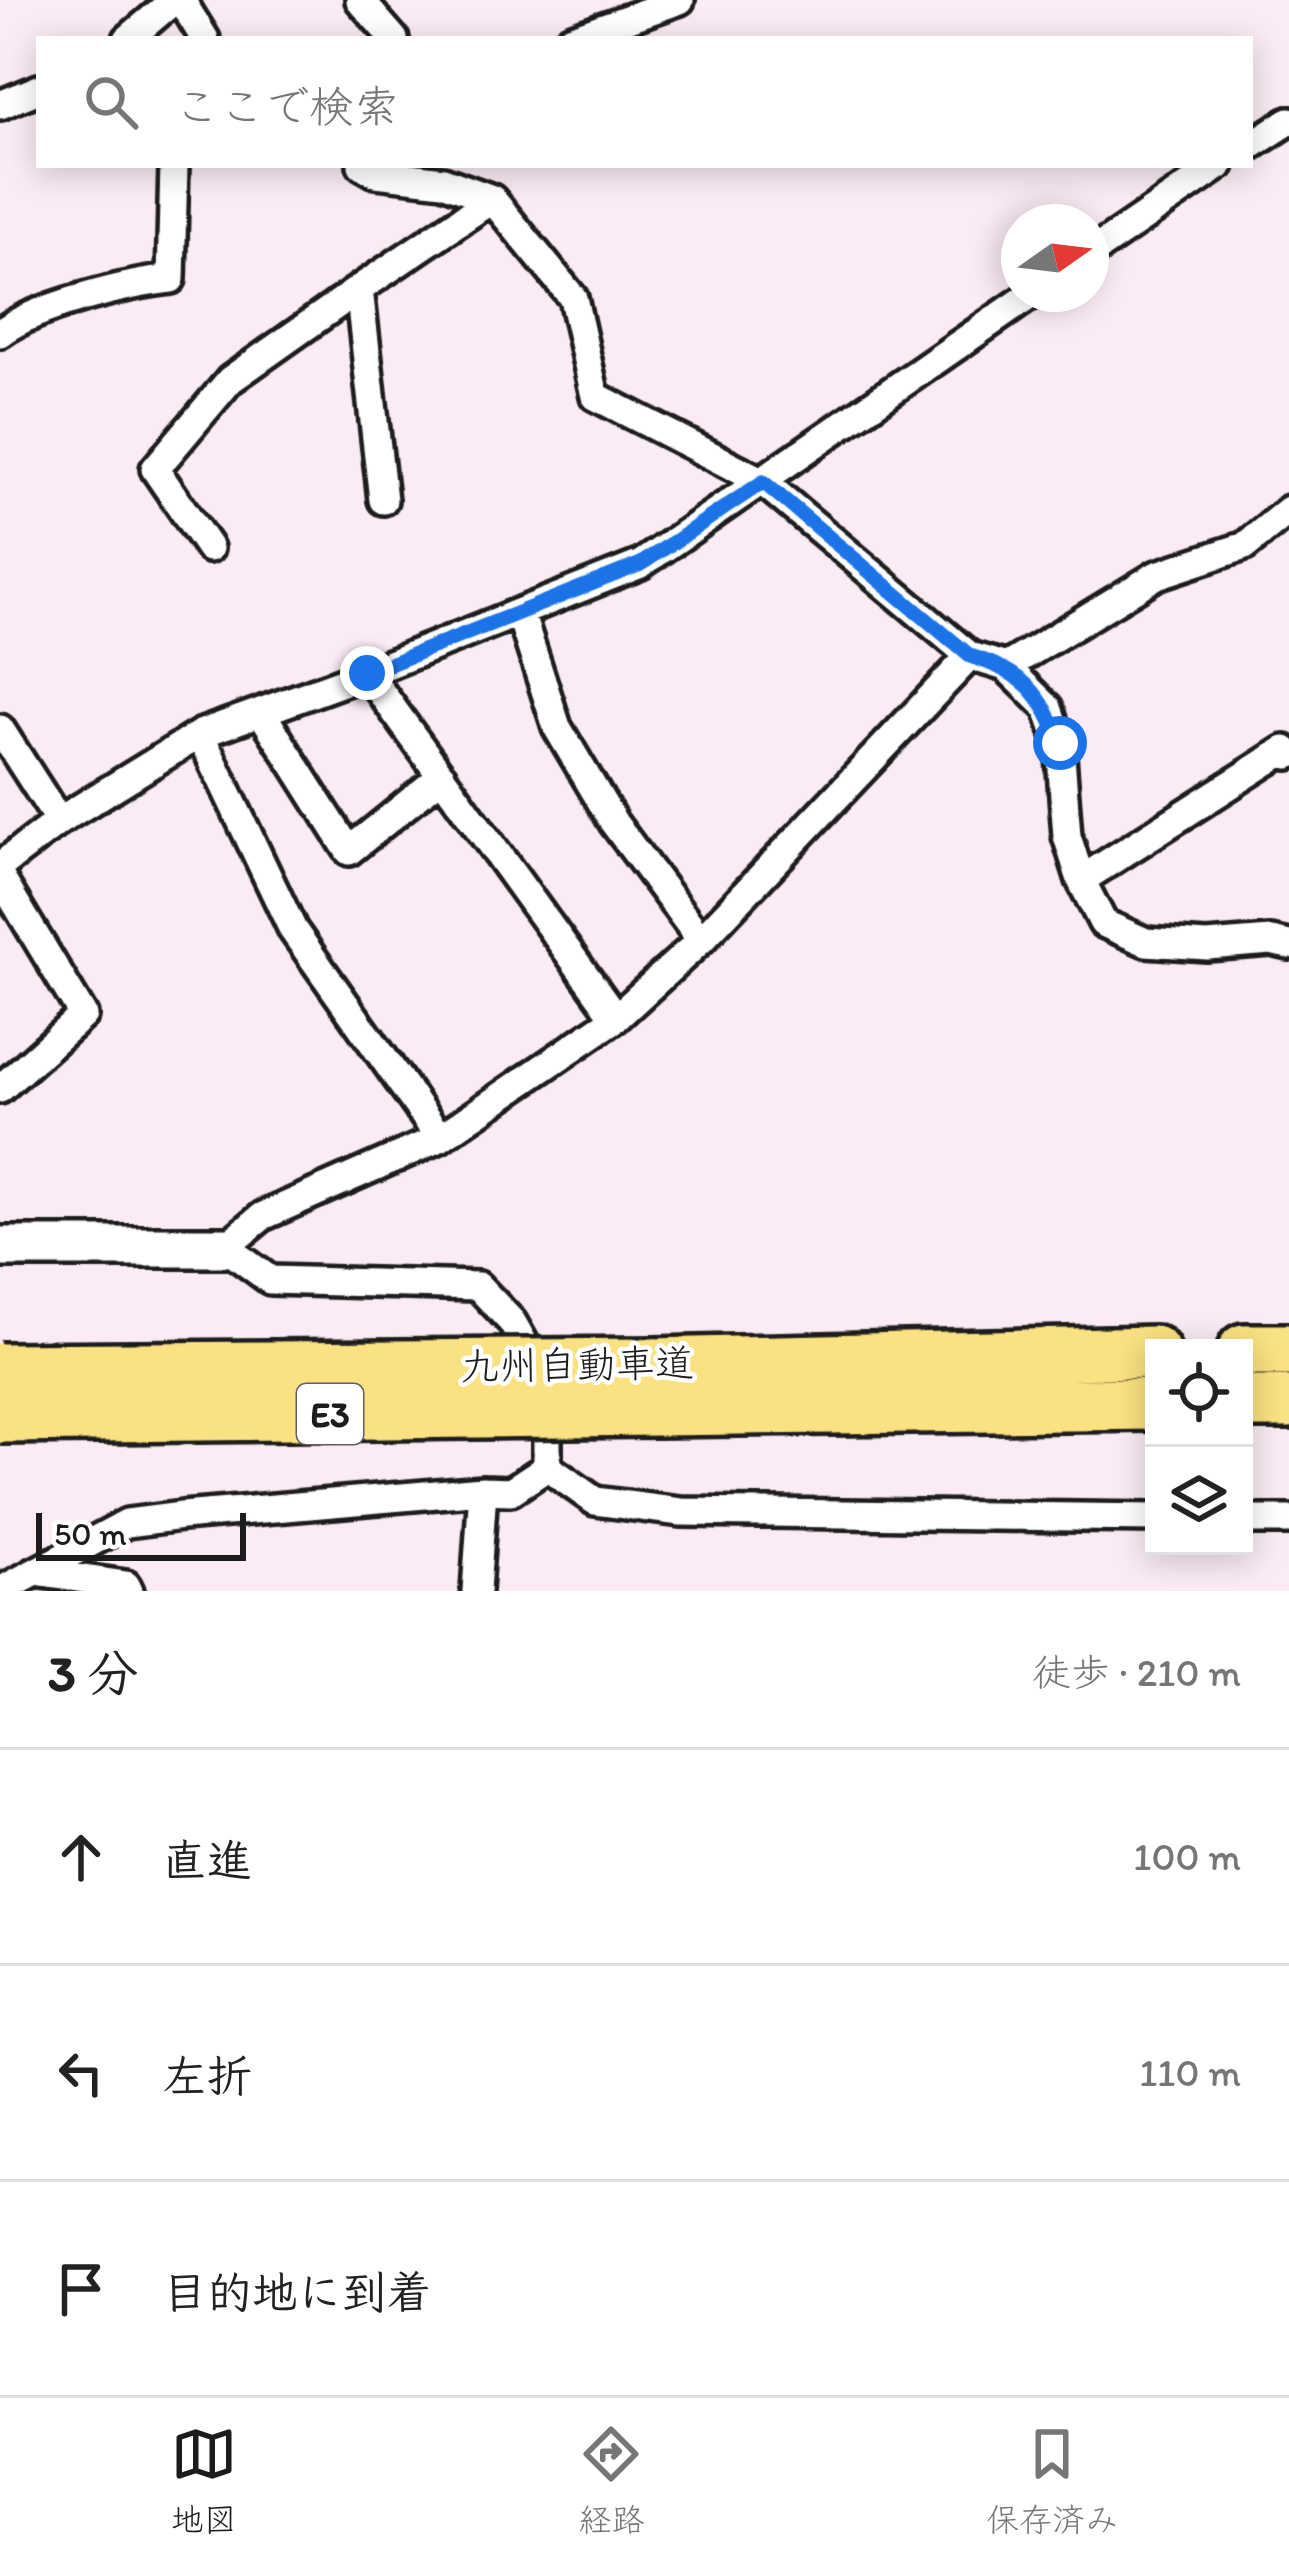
<!DOCTYPE html>
<html lang="ja">
<head>
<meta charset="utf-8">
<style>
	:root { --surface:#fff; --page:#f6f6f6; --text:#222; --muted:#767676; --line:#e0e0e0; --accent:#1c1c1c }
	body { margin:0; font-family:Itim,"Klee One",sans-serif; background:var(--page); color:var(--text) }
	.controls { position:absolute; right:36px; bottom:36px; display:grid; overflow:hidden; border-radius:0px; box-shadow:0 6px 30px #0003 }
	.controls button { width:108px; height:108px; display:grid; place-items:center; padding:0; border:0; border-bottom:3px solid var(--line); background:var(--surface); color:var(--text); font:60px sans-serif }
	.compass { position:absolute; left:1001px; top:204px; width:108px; height:108px; border-radius:50%; background:var(--surface); box-shadow:0 6px 30px #0003; rotate:76deg }
	.scale { position:absolute; left:36px; bottom:30px; width:210px; box-sizing:border-box; padding-left:12px; border:6px solid #1c1c1c; border-top:0; font-size:33px; line-height:42px; white-space:nowrap; color:#1c1c1c; -webkit-text-stroke:9px #fff; paint-order:stroke }
	.stop { position:absolute; width:36px; height:36px; margin:-27px; border:9px solid #1a73e8; border-radius:50%; background:#fff }
	.stop.end { background:#1a73e8; border-color:#fff; box-shadow:0 3px 12px #0008 }
	.list { margin:0; padding:0; list-style:none }
	h2 { display:flex; justify-content:space-between; align-items:center; height:156px; margin:0; padding:0 48px; font-size:51px }
	h2 small { font-size:39px; font-weight:400; color:var(--muted) }
	.list li { display:grid; grid-template-columns:78px 1fr auto; gap:36px; align-items:center; box-sizing:border-box; height:216px; padding:0 48px; border-top:3px solid var(--line) }
	.list b { display:block; font-size:45px; white-space:nowrap }
	.list em { font-size:39px; font-style:normal; color:var(--muted) }
	.icon { flex:none; width:66px; height:66px; fill:none; stroke:currentColor; stroke-width:2; stroke-linecap:round; stroke-linejoin:round }
	.map { position:relative; flex:none; width:1289px; height:1591px; overflow:hidden }
	.search { position:absolute; background:var(--surface); box-shadow:0 6px 30px #0003; left:36px; right:36px; top:36px; height:132px; display:flex; align-items:center; gap:30px; box-sizing:border-box; padding:0 42px; border-radius:0px; color:var(--muted); font-size:45px }
	.sheet { height:804px; background:var(--surface) }
	nav { display:flex; justify-content:space-around; align-items:center; box-sizing:border-box; height:168px; border-top:3px solid var(--line); background:var(--surface); font-size:33px; color:var(--muted) }
	nav a { display:grid; justify-items:center; gap:6px }
	nav .on { color:var(--accent) }
	.map>svg:first-child { display:block }
</style>
</head>
<body>
<div class="map">
<svg width="1289" height="1591" viewBox="0 0 1289 1591">
	<rect width="100%" height="100%" fill="#fbebf4"/>
	<filter id="ink" filterUnits="userSpaceOnUse"><feTurbulence type="fractalNoise" baseFrequency=".00833" numOctaves="2"/><feDisplacementMap in="SourceGraphic" scale="24" xChannelSelector="R" yChannelSelector="G"/><feConvolveMatrix kernelMatrix="1 2 1 2 8 2 1 2 1" color-interpolation-filters="sRGB"/></filter>
	<g filter="url(#ink)">
		<g fill="none" stroke-linecap="round" stroke-linejoin="round">
			<defs>
				<path id="street" d="M181,0L205,39
					M360,0L394,39
					M128,39L174,0
					M570,39L680,0
					M0,105L39,89
					M1250,146L1289,121
					M362,165L376,173L443,181L492,199L573,298L595,396L763,482L970,656L1006,667L1048,708L1060,743L1067,836L1081,880L1103,923L1146,942L1207,946L1271,941L1289,945
					M1091,253L1220,165
					M0,333C34,307 126,284 171,279L174,165
					M383,500L359,289L492,199
					M209,548L155,469L230,380L359,289
					M520,613L557,727L614,823L701,940
					M1006,667L1157,575L1245,546L1289,510
					M367,673L616,1018
					M261,712L349,851L442,776
					M0,729L59,821
					M200,734L293,930L440,1138
					M0,866L59,821L200,734L367,673L641,564L1032,294
					M0,877L83,1015L0,1089
					M1081,880L1285,750L1289,755
					M538,1368L512,1322L478,1286L270,1280L225,1247L263,1216L440,1138L616,1018L701,940L970,656
					M547,1404V1467
					M547,1467L595,1501L681,1512L1154,1518
					M1244,1520H1289
					M35,1572L126,1585L129,1591
					M0,1591L127,1523L182,1516L483,1490L511,1491L547,1467
					M476,1591L483,1490"/>
				<path id="secondary" d="M0,1247H225"/>
				<path id="highway" d="M1244,1350H1289
					M653,1364L1154,1352
					M1244,1402H1289
					M659,1410L1154,1404"/>
			</defs>
			<!-- street casing -->
			<use href="#street" stroke="#1c1c1c" stroke-width="36"/>
			<!-- secondary casing -->
			<use href="#secondary" stroke="#1c1c1c" stroke-width="48"/>
			<!-- highway casing -->
			<use href="#highway" stroke="#1c1c1c" stroke-width="60"/>
			<!-- street -->
			<use href="#street" stroke="#fff" stroke-width="27"/>
			<!-- secondary -->
			<use href="#secondary" stroke="#fff" stroke-width="39"/>
			<!-- highway -->
			<use href="#highway" stroke="#fae181" stroke-width="51"/>
			<defs>
				<path id="highway-bridge" d="M0,1369L653,1364
					M0,1417L659,1410"/>
			</defs>
			<!-- highway-bridge casing -->
			<use href="#highway-bridge" stroke="#1c1c1c" stroke-width="60" stroke-linecap="butt"/>
			<!-- highway-bridge -->
			<use href="#highway-bridge" stroke="#fae181" stroke-width="51"/>
		</g>
	</g>
	<g fill="none" stroke-linecap="round" stroke-linejoin="round" filter="url(#ink)">
		<!-- route -->
		<path stroke="#1a73e8" stroke-width="15" d="M367,673L641,564L763,482L970,656C1022,672 1043,692 1060,743"/>
	</g>
	<g text-anchor="middle" stroke-width="9" stroke-linejoin="round" paint-order="stroke">
		<!-- shield labels -->
		<rect fill="#fff" stroke="#606060" stroke-width="3" x="297" y="1384" width="66" height="60" rx="9"/>
		<g font-size="36" font-weight="bold" fill="#1c1c1c">
			<text x="330" y="1427">E3</text>
		</g>
		<!-- street labels -->
		<g font-size="39" fill="#1c1c1c" stroke="#fff">
			<text transform="translate(577 1364) rotate(-1)" y="14">九州自動車道</text>
		</g>
	</g>
</svg>
<div class="controls">
<button><svg class="icon" aria-label="locate" viewBox="0 0 24 24"><circle cx="12" cy="12" r="6"/><path d="M12 2v4M12 18v4M2 12h4M18 12h4"/></svg></button>
<button><svg class="icon" aria-label="layers" viewBox="0 0 24 24"><path d="M12 4l9 5-9 5-9-5zM3 14l9 5 9-5"/></svg></button>
</div>
<svg class="compass" viewBox="-18 -18 36 36"><path d="M0-13l5 13h-10z" fill="#e53935"/><path d="M0 13l5-13h-10z" fill="#767676"/></svg>
<div class="scale">50 m</div>
<div class="stop" style="left:1060px;top:743px"></div>
<div class="stop end" style="left:367px;top:673px"></div>
<div class="search"><svg class="icon" aria-label="search" viewBox="0 0 24 24"><circle cx="10" cy="10" r="6"/><path d="M15 15l6 6"/></svg>ここで検索</div>
</div>
<section class="sheet">
<h2>3 分<small>徒歩 · 210 m</small></h2>
<ul class="list">
<li><svg class="icon" aria-label="ahead" viewBox="0 0 24 24"><path d="M12 20V5M6 11l6-6 6 6"/></svg><div><b>直進</b></div><em>100 m</em></li>
<li><svg class="icon" aria-label="left" viewBox="0 0 24 24"><path d="M17 20v-9H6M10 6l-5 5 5 5"/></svg><div><b>左折</b></div><em>110 m</em></li>
<li><svg class="icon" aria-label="arrive" viewBox="0 0 24 24"><path d="M6 21V4h12l-3 4 3 4H6"/></svg><div><b>目的地に到着</b></div></li>
</ul>
</section>
<nav>
<a class="on"><svg class="icon" aria-label="map" viewBox="0 0 24 24"><path d="M3 6l6-2 6 2 6-2v14l-6 2-6-2-6 2zM9 4v14M15 6v14"/></svg>地図</a>
<a><svg class="icon" aria-label="directions" viewBox="0 0 24 24"><path d="M12 3l9 9-9 9-9-9zM9 14v-3h6M13 9l2 2-2 2"/></svg>経路</a>
<a><svg class="icon" aria-label="saved" viewBox="0 0 24 24"><path d="M7 4h10v16l-5-4-5 4z"/></svg>保存済み</a>
</nav>
</body>
</html>
